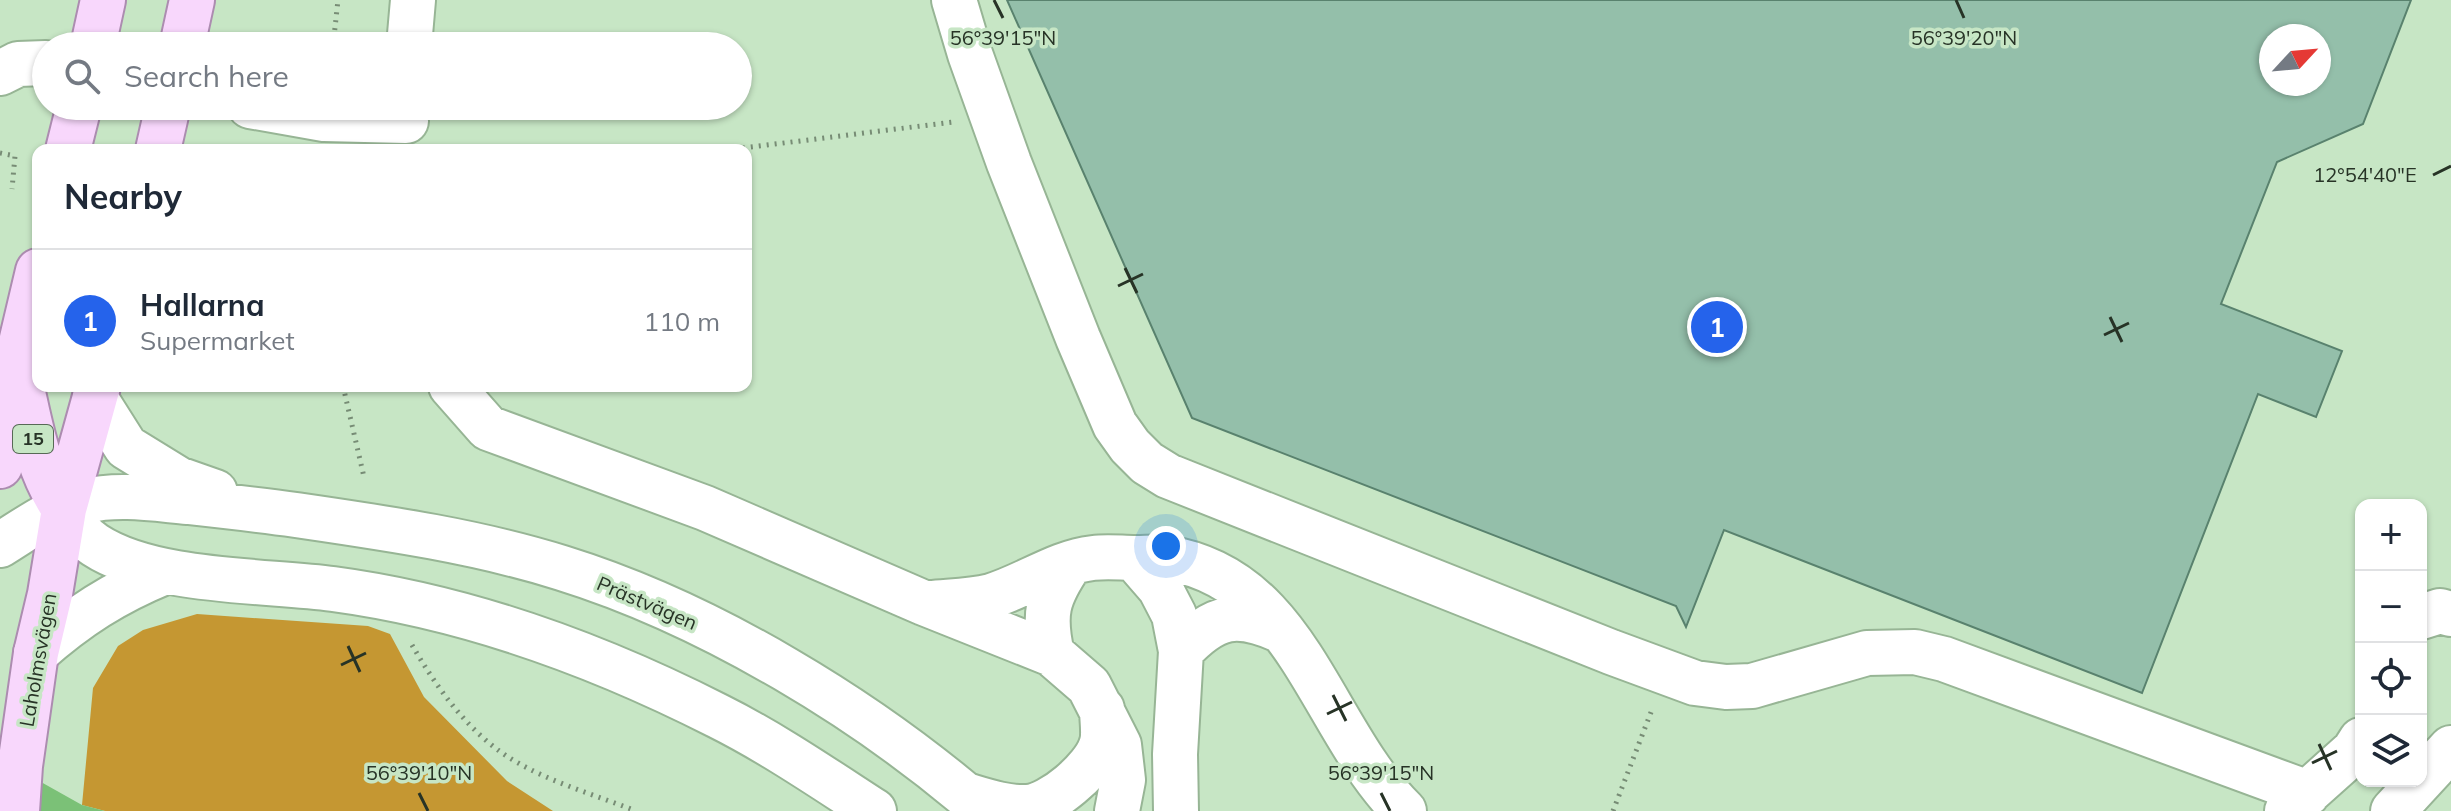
<!DOCTYPE html>
<html lang="en">
<head>
<meta charset="utf-8">
<style>
	:root { --surface:#fff; --page:#f6f6f7; --text:#1f2937; --muted:#747a83; --line:#e0e1e3; --accent:#2563eb }
	body { margin:0; font-family:Mulish,sans-serif; background:var(--page); color:var(--text) }
	.controls { position:absolute; right:24px; bottom:24px; display:grid; overflow:hidden; border-radius:16px; box-shadow:0 2px 6px #0004 }
	.controls button { width:72px; height:72px; display:grid; place-items:center; padding:0; border:0; border-bottom:2px solid var(--line); background:var(--surface); color:var(--text); font:40px sans-serif }
	.compass { position:absolute; left:2259px; top:24px; width:72px; height:72px; border-radius:50%; background:var(--surface); box-shadow:0 2px 6px #0004; rotate:64deg }
	.you { position:absolute; left:1166px; top:546px; width:28px; height:28px; margin:-20px; border:6px solid #fff; border-radius:50%; background:#1a73e8; box-shadow:0 0 0 12px #1a73e833 }
	.badge { display:grid; place-items:center; width:52px; height:52px; border-radius:50%; background:var(--accent); color:#fff; font-size:26px; font-weight:700 }
	.pin { position:absolute; translate:-50% -50%; border:4px solid #fff; box-shadow:0 2px 8px #0006 }
	.list { margin:0; padding:0; list-style:none }
	h2 { display:flex; justify-content:space-between; align-items:center; height:104px; margin:0; padding:0 32px; font-size:34px }
	h2 small { font-size:26px; font-weight:400; color:var(--muted) }
	.list li { display:grid; grid-template-columns:52px 1fr auto; gap:24px; align-items:center; box-sizing:border-box; height:144px; padding:0 32px; border-top:2px solid var(--line) }
	.list b { display:block; font-size:30px; white-space:nowrap }
	.list p { margin:0; font-size:26px; white-space:nowrap; color:var(--muted) }
	.list em { font-size:26px; font-style:normal; color:var(--muted) }
	.icon { flex:none; width:44px; height:44px; fill:none; stroke:currentColor; stroke-width:2; stroke-linecap:round; stroke-linejoin:round }
	.map { position:relative; flex:none; width:2451px; height:811px; overflow:hidden }
	.search { position:absolute; background:var(--surface); box-shadow:0 2px 6px #0004; left:32px; top:32px; width:720px; height:88px; display:flex; align-items:center; gap:20px; box-sizing:border-box; padding:0 28px; border-radius:44px; color:var(--muted); font-size:30px }
	.panel { position:absolute; background:var(--surface); box-shadow:0 2px 6px #0004; left:32px; top:144px; width:720px; height:248px; border-radius:16px }
	.map>svg:first-child { display:block }
</style>
</head>
<body>
<div class="map">
<svg width="2451" height="811" viewBox="0 0 2451 811">
	<rect width="100%" height="100%" fill="#c7e6c5"/>
	<!-- forest -->
	<path fill="#c59732" d="M197,614L368,626L390,634L424,697L507,781L553,811H105L82,805L93,688L118,646L143,630Z"/>
	<!-- water -->
	<path fill="#7bc177" d="M0,759L82,805L105,811H0Z"/>
	<!-- building -->
	<path fill="#94bfaa" stroke="#59826e" stroke-width="2" fill-rule="evenodd" d="M1007,0H2411L2363,124L2277,162L2221,304L2342,351L2316,417L2258,394L2142,693L1724,530L1686,627L1676,606L1192,418ZM2271,36H2319V84H2271Z"/>
	<g fill="none" stroke-linecap="round" stroke-linejoin="round">
		<defs>
			<path id="minor" d="M954,0L970,54L1009,163L1078,338L1115,425L1130,446L1147,463L1168,476L1611,652L1695,683L1726,687L1752,686L1867,653L1915,652L1944,659L2308,793
				M409,46L413,0
				M0,73L18,64L46,63
				M250,106L324,119L406,121
				M451,386L488,428L705,508L924,603L1052,654L1089,686L1119,745L1123,780L1117,811
				M95,398L126,447L178,479L215,492
				M64,509C73,523 81,536 95,545C153,583 264,580 333,589C467,607 598,655 718,716C772,743 823,778 874,811
				M0,545C26,529 54,508 85,501C119,493 154,499 188,502C224,506 260,510 296,515C385,528 476,541 562,568C710,614 868,710 984,811
				M1134,558L1160,588L1174,615L1181,651L1175,754L1176,811
				M930,603C950,601 971,601 991,596C1025,586 1057,562 1093,558C1108,556 1121,558 1136,558C1146,558 1156,557 1166,558C1299,578 1320,728 1404,811
				M2421,617L2440,611L2451,614
				M1181,651C1216,614 1237,611 1282,631
				M36,653C78,616 114,593 165,572
				M1052,654C1043,614 1047,598 1070,564
				M966,795C986,801 1006,808 1027,807C1051,806 1094,769 1101,746C1105,736 1102,720 1102,709
				M2287,811L2354,751L2361,740
				M2393,811L2451,748"/>
			<path id="major" d="M93,46L103,0
				M182,46L192,0
				M68,150L79,106
				M158,150L168,106
				M22,388C32,433 38,470 64,509
				M0,466L16,364L38,271
				M17,811L20,766L36,653L50,594L64,509L98,386"/>
		</defs>
		<!-- minor casing -->
		<use href="#minor" stroke="#97b595" stroke-width="48"/>
		<!-- major casing -->
		<use href="#major" stroke="#ac8cb0" stroke-width="48"/>
		<!-- path -->
		<path stroke="#778c75" stroke-width="5" stroke-dasharray="2 6" stroke-linecap="butt" d="M333,46L338,0
			M727,150L953,122
			M0,153L15,156L12,189
			M343,386L364,477
			M412,645C438,690 473,739 520,764C556,784 598,796 636,811
			M1613,811L1653,707"/>
		<!-- minor -->
		<use href="#minor" stroke="#fff" stroke-width="44"/>
		<!-- major -->
		<use href="#major" stroke="#f8d7fc" stroke-width="44"/>
	</g>
	<!-- ticks -->
	<path fill="none" stroke="#273326" stroke-width="3" d="M994,0L1003,18M1956,0L1964,18M2433,175L2451,166M1125,268L1137,293M1118,286L1143,274M2110,317L2122,342M2104,335L2129,323M348,646L360,672M341,665L366,653M1333,695L1346,721M1327,714L1352,702M2319,744L2331,770M2312,763L2337,751M419,793L428,811M1381,793L1390,811"/>
	<g text-anchor="middle" stroke-width="7" stroke-linejoin="round" paint-order="stroke">
		<!-- shield labels -->
		<rect fill="#c7e6c5" stroke="#576956" stroke-width="2" x="13" y="425" width="40" height="28" rx="6"/>
		<g font-size="18" font-weight="bold" fill="#273326">
			<text x="33" y="445">15</text>
		</g>
		<!-- street labels -->
		<g font-size="20" fill="#273326" stroke="#c7e6c5">
			<text transform="translate(647 603) rotate(23)" y="7">Prästvägen</text>
			<text transform="translate(38 660) rotate(-80)" y="7">Laholmsvägen</text>
		</g>
	</g>
	<g font-size="20" text-anchor="middle" fill="#273326" stroke="#c7e6c5" stroke-width="7" stroke-linejoin="round" paint-order="stroke">
		<text x="1003" y="45">56°39'15"N</text>
		<text x="1964" y="45">56°39'20"N</text>
		<text x="2365" y="182">12°54'40"E</text>
		<text x="419" y="780">56°39'10"N</text>
		<text x="1381" y="780">56°39'15"N</text>
	</g>
</svg>
<div class="controls">
<button>+</button>
<button>−</button>
<button><svg class="icon" aria-label="locate" viewBox="0 0 24 24"><circle cx="12" cy="12" r="6"/><path d="M12 2v4M12 18v4M2 12h4M18 12h4"/></svg></button>
<button><svg class="icon" aria-label="layers" viewBox="0 0 24 24"><path d="M12 4l9 5-9 5-9-5zM3 14l9 5 9-5"/></svg></button>
</div>
<svg class="compass" viewBox="-18 -18 36 36"><path d="M0-13l5 13h-10z" fill="#e53935"/><path d="M0 13l5-13h-10z" fill="#747a83"/></svg>
<div class="you"></div>
<div class="pin badge" style="left:1717px;top:327px">1</div>
<div class="search"><svg class="icon" aria-label="search" viewBox="0 0 24 24"><circle cx="10" cy="10" r="6"/><path d="M15 15l6 6"/></svg>Search here</div>
<section class="panel">
<h2>Nearby<small></small></h2>
<ul class="list">
<li><span class="badge">1</span><div><b>Hallarna</b><p>Supermarket</p></div><em>110 m</em></li>
</ul>
</section>
</div>
</body>
</html>
